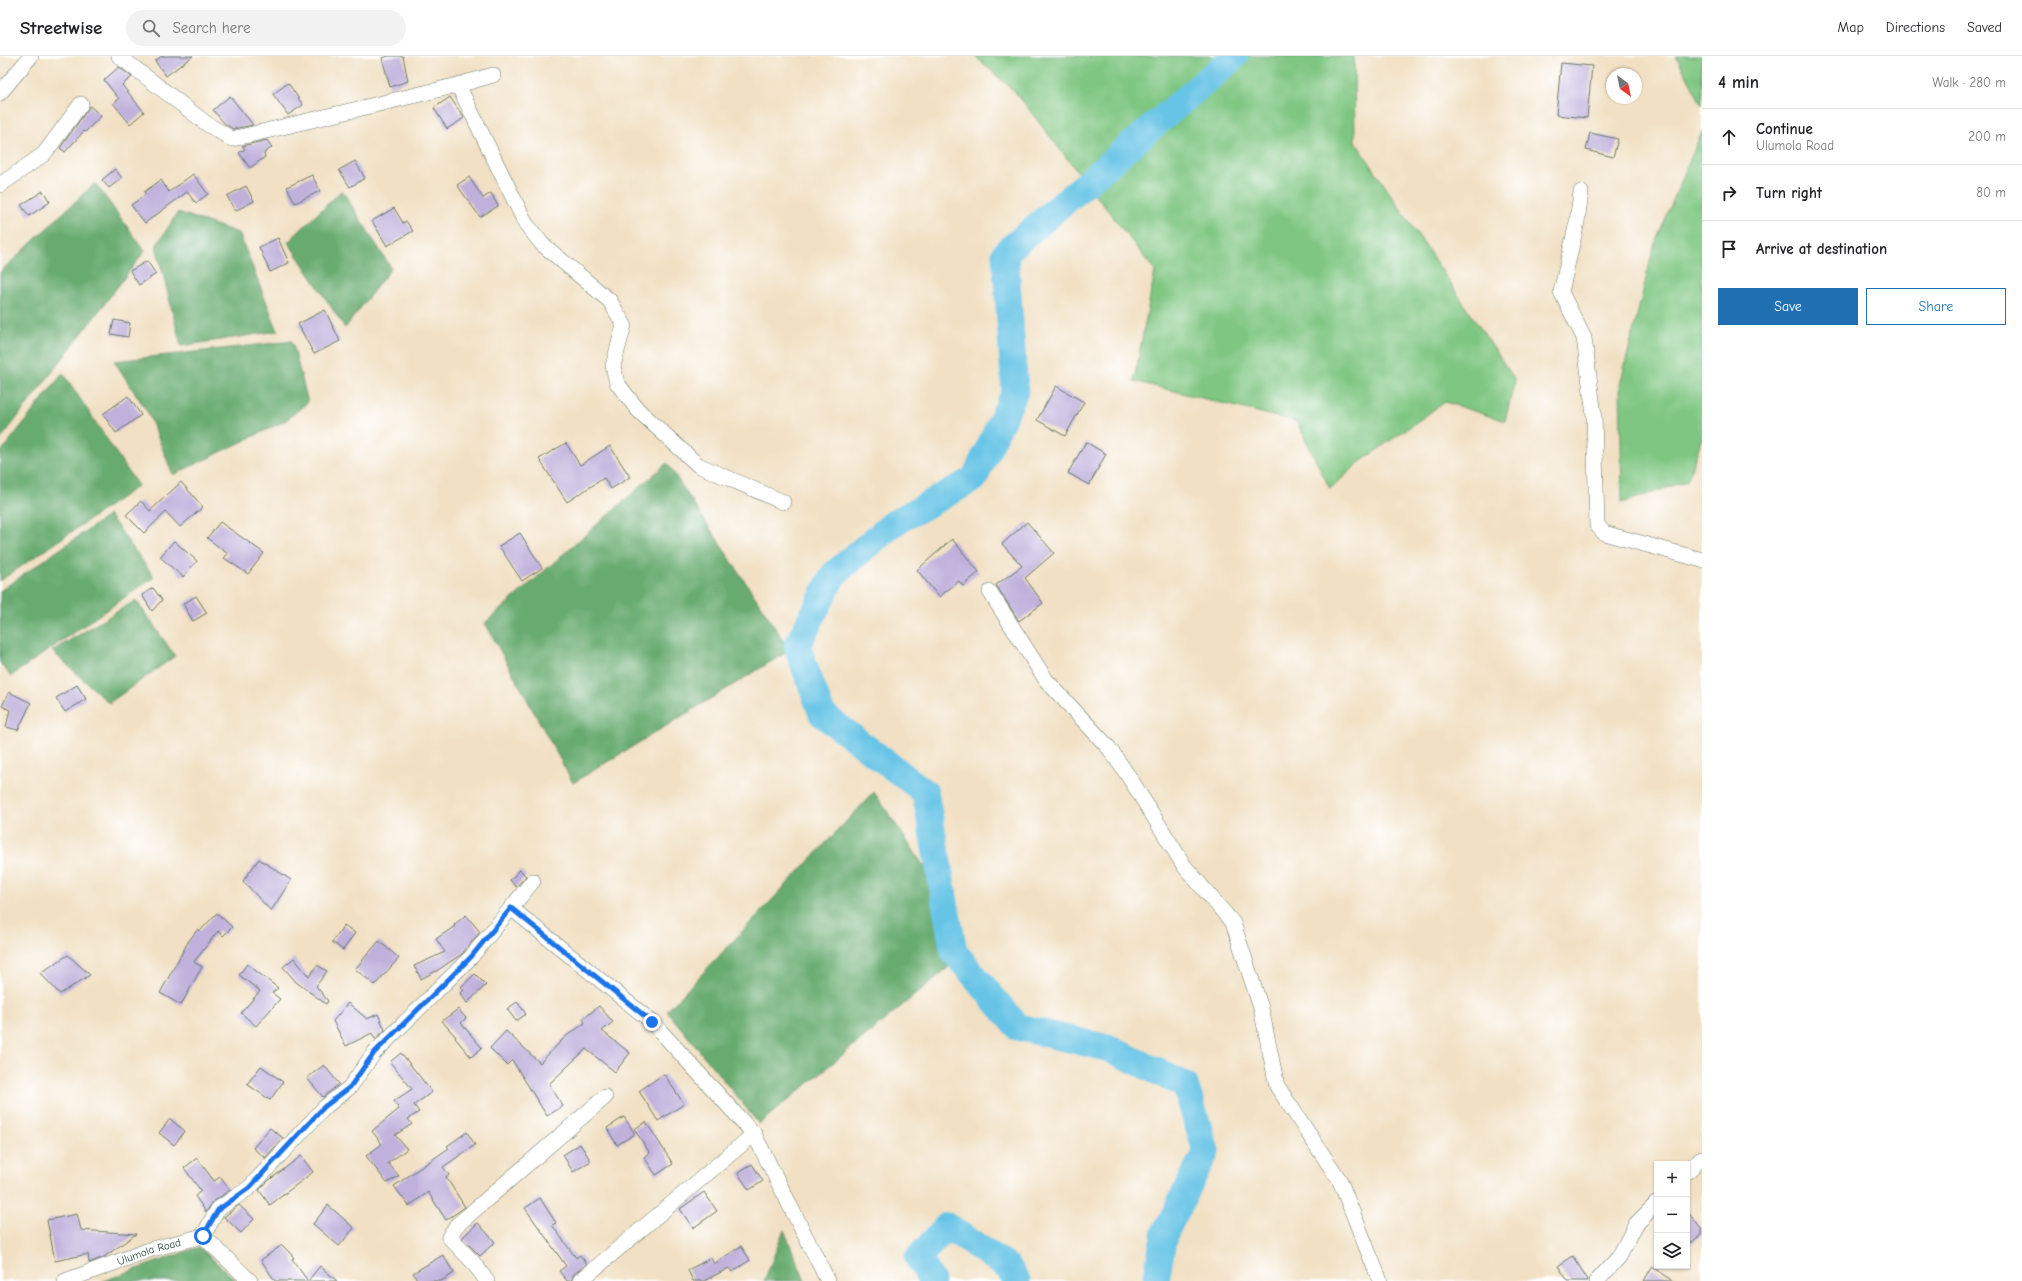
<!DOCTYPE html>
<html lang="en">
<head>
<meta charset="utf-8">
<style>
	:root { --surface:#fff; --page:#f2f2f2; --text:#202124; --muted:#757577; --line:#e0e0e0; --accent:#1f6fb2 }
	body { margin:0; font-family:"Comic Neue",sans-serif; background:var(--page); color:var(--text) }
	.controls { position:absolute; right:12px; bottom:12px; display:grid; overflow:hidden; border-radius:0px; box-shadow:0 1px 3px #0004 }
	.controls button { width:36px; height:36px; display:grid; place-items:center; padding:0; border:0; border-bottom:1px solid var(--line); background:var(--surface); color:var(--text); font:20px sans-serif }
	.compass { position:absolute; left:1606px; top:12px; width:36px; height:36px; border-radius:50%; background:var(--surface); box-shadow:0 1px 3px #0004; rotate:147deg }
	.stop { position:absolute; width:12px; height:12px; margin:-9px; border:3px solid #1a73e8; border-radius:50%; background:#fff }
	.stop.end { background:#1a73e8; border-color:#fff; box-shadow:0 1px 4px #0008 }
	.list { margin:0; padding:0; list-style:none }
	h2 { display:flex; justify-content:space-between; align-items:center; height:52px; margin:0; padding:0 16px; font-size:17px }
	h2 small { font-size:13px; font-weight:400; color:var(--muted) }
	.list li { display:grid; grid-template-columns:26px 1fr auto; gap:12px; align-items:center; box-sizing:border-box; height:56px; padding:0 16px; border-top:1px solid var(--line) }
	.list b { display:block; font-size:15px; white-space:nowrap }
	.list p { margin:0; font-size:13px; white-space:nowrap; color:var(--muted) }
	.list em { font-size:13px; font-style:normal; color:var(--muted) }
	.actions { display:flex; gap:8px; padding:12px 16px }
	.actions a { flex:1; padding:9px 0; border:1px solid var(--accent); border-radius:0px; text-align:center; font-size:14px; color:var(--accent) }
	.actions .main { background:var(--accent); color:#fff }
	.icon { flex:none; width:22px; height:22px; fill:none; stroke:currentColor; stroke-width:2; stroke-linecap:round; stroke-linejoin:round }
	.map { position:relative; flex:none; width:1702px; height:1225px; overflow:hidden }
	header { display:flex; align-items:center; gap:24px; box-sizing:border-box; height:56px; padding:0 20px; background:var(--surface); border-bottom:1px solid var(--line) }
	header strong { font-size:19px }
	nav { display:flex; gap:22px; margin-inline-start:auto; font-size:14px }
	.search { width:280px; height:36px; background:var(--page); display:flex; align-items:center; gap:10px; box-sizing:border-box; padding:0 14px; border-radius:22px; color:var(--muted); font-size:15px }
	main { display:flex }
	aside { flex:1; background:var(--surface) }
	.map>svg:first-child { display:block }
</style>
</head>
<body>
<header>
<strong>Streetwise</strong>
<div class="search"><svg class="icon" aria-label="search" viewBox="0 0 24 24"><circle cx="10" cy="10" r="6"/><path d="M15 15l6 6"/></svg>Search here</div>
<nav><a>Map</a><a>Directions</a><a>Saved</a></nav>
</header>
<main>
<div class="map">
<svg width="1702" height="1225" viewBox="0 0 1702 1225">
	<rect width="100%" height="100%" fill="#fff"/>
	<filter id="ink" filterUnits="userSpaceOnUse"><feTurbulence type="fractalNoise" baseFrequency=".025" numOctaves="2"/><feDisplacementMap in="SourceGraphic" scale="8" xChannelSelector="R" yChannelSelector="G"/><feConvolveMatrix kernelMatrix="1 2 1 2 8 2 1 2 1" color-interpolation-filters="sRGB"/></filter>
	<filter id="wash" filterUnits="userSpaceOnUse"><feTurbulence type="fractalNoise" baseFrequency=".012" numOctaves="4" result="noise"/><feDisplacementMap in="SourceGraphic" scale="16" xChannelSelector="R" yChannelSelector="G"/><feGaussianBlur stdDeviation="0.9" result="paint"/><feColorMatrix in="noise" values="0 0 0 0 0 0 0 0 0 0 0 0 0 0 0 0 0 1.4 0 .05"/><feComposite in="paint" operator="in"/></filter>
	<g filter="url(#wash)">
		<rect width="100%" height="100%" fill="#f1e0c3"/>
		<!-- green -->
		<path fill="#7fc682" stroke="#4f825b" d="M975,0H1354L1355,85L1515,324L1505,365L1445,346L1360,406L1330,433L1297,366L1134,325L1155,215L1016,37Z
			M1676,0H1702V49Z
			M1702,75V382L1687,425L1622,447L1620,329L1654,190Z"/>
		<!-- forest -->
		<path fill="#67ab70" stroke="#437452" d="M95,127L145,195L0,384V216Z
			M342,134L391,212L345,272L288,186Z
			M178,156L239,177L278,275L181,290L156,190Z
			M292,285L308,346L285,365L173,419L148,357L114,305Z
			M63,317L138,430L0,525V397Z
			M667,407L790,594L573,727L485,567Z
			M109,459L154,521L11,620L0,607V535Z
			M136,544L175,600L109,647L52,595Z
			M874,736L930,819L950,910L759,1068L667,955Z
			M784,1174L805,1225H764Z
			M199,1191L237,1225H103Z"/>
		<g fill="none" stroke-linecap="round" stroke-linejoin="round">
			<!-- river -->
			<path stroke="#68c4e6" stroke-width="27" d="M932,1225L918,1202L947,1170L1009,1212L1017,1225
				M1156,1225L1164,1179L1206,1095L1185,1029L1111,993L1018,971L954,896L925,736L822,658L797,590L834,518L894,467L974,423L1015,336L1005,197L1235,0"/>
		</g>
		<g id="blocks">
			<!-- building -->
			<path fill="#bfb0dc" d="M162,0H193L166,20L155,5Z
				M389,0H403L408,25L390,31L382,2Z
				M1561,7L1592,10L1587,62L1556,59Z
				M119,11L132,21L122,29L144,56L130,68L113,47L119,43L104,24Z
				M288,27L303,49L288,59L273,38Z
				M230,40L253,69L233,73L225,68L213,54Z
				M450,41L464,62L447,73L434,52Z
				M90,50L101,60L85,76L84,75L65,96L60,92Z
				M1590,77L1618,83L1613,101L1586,94Z
				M267,84L272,91L264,97L265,101L250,112L239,97L245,93L242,90Z
				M355,105L365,122L350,131L339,114Z
				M115,113L122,122L109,132L102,124Z
				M193,118L208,138L196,147L187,136L145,167L131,149L146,138L144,136L161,124L169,136Z
				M312,119L320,135L295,147L287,131Z
				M469,121L483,142L491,137L498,150L480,161L457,129Z
				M246,130L254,145L235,155L227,140Z
				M43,135L50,146L29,160L21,149Z
				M394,152L403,167L406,165L413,175L387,190L372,165Z
				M278,182L289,207L270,216L259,191Z
				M147,205L156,218L139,229L130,215Z
				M325,254L340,285L314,298L298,268Z
				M114,264L130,267L128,281L111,278Z
				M1056,330L1084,346L1065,380L1037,364Z
				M128,340L141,359L116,377L103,358Z
				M1086,386L1106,398L1089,429L1068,417Z
				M566,387L580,409L610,390L630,421L611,433L604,422L567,446L539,403Z
				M181,426L203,451L180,471L166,456L144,477L126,459L141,445L150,455Z
				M220,466L264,497L248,518L224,502L228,498L207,482Z
				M1027,466L1054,497L1025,522L1043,547L1019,565L996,529L1022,510L1002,488Z
				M520,477L542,512L522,525L499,490Z
				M952,483L979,516L963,530L959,525L939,541L917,514Z
				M174,485L197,505L183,521L160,501Z
				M153,532L162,544L152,555L142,539Z
				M196,540L207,557L193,565L183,548Z
				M77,629L86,643L65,656L56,642Z
				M9,636L31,647L18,674L6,671L10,654L2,650Z
				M259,803L291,824L271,855L243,825Z
				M520,814L526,820L516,831L510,824Z
				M217,857L232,871L223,880L218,875L194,906L202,911L181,949L160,937L188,886L198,873L200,875Z
				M466,859L480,876L462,898L438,914L421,923L414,910L445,896L436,883L455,870L454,869Z
				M344,869L355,877L343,894L332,886Z
				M379,885L399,902L375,929L355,913Z
				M68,899L90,919L60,938L40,917Z
				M294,902L309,921L317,909L327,915L316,930L328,945L326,948L296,926L283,911Z
				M247,908L278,932L272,937L280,943L256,970L241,957L260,935L239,919Z
				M475,918L486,929L467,947L460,937L464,934L461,931Z
				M517,946L526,958L516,965L507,953Z
				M348,947L367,963L378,958L385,974L375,983L372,977L346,990L333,965Z
				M599,950L613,966L602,975L630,997L615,1016L586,993L549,1028L563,1050L547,1060L512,1004L507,1009L490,992L506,975L540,1007L565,981L585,967L583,963Z
				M458,953L466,962L461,967L482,992L471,1001L455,982L456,981L442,965Z
				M401,997L432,1036L414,1049L419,1056L408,1063L412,1068L395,1079L407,1093L388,1107L399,1120L387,1127L366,1100L382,1088L372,1075L399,1053L394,1045L412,1033L390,1006Z
				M324,1009L339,1028L323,1041L307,1022Z
				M261,1010L283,1026L270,1044L247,1028Z
				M664,1018L684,1048L658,1065L639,1035Z
				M624,1061L635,1078L617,1089L607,1072Z
				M170,1063L185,1075L174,1089L159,1077Z
				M646,1066L673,1108L656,1119L644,1101L650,1097L634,1073Z
				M270,1072L283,1082L265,1102L253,1092Z
				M467,1076L475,1089L443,1111L449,1119L446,1121L465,1151L446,1164L428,1136L409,1150L394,1130L449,1092L447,1090Z
				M580,1088L591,1105L573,1116L563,1099Z
				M301,1100L313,1116L270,1149L259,1134L268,1125Z
				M197,1102L214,1125L220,1121L230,1134L213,1146L206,1156L195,1140L201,1135L184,1112Z
				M752,1108L763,1125L749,1134L738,1117Z
				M704,1136L717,1155L693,1172L680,1153Z
				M540,1142L556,1167L552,1169L576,1202L580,1199L587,1208L574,1218L571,1225H567L559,1215L566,1210L525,1152Z
				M239,1149L254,1163L241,1177L224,1161Z
				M328,1149L354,1172L339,1190L313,1168Z
				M1687,1155L1702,1174V1178L1687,1190Z
				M77,1158L81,1174L136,1178L104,1201L89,1207L88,1198L55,1205L47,1164Z
				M478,1167L495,1186L480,1200L462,1182Z
				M282,1189L290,1197L294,1202L292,1203L308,1225L320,1210L337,1225H275L261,1204Z
				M741,1190L750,1204L732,1216L729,1212L704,1225H693L688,1214L711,1202L714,1208Z
				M443,1199L454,1217L441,1225H418L413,1217Z
				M1573,1200L1588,1224V1225H1568L1558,1210Z
				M1652,1211L1674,1225H1644Z"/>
		</g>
	</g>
	<g filter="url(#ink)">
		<use href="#blocks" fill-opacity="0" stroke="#687666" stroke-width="1"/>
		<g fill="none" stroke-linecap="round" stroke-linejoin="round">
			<defs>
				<g id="minor">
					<path d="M119,0L207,68L232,83L458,29L493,19"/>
					<path d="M458,29L526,168L542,188L610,245L624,269L613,310L617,327L638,354L698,409L783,446"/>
					<path d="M0,37L31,0"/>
					<path d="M0,129L44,98L81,48"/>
					<path d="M1581,136L1577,166L1561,236L1584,282L1594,359L1597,469L1604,477L1702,504"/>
					<path d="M990,536L1046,624L1109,692L1129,721L1185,811L1233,867L1261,952L1277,1030L1340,1125L1380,1225"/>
					<path d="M511,852L652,966L754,1078L828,1225"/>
					<path d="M1687,1116L1702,1102"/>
					<path d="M203,1180L250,1225"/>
					<path id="s1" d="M65,1225L152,1193L203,1180L218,1153L249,1132L325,1051L350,1031L374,997L471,901L533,825"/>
					<path d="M487,1225L472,1205L449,1181L456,1170L605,1041"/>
					<path d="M580,1225L754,1078"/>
					<path d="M1597,1225L1619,1201L1636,1168L1657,1147"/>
				</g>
			</defs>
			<!-- minor casing -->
			<use href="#minor" stroke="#687666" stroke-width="16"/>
			<!-- minor -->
			<use href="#minor" stroke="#fff" stroke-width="15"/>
		</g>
	</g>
	<g fill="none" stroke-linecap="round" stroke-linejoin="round" filter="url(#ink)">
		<!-- route -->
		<path stroke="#1a73e8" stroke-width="5" d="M203,1180L218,1154L249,1132L324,1051L350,1031L374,997L471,901L511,852L652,966"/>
	</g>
	<g text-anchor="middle" stroke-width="3" stroke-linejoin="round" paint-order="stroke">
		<!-- street labels -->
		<g font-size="11" fill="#1f3d34" stroke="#fff">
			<text dy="4" stroke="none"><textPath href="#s1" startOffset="89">Ulumola Road</textPath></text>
		</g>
	</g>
</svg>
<div class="controls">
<button>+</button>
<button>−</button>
<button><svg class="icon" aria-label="layers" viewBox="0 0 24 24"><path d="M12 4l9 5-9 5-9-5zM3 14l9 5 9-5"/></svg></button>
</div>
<svg class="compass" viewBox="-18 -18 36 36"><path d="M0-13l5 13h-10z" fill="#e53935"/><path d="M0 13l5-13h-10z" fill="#757577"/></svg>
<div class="stop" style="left:203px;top:1180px"></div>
<div class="stop end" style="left:652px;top:966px"></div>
</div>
<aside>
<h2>4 min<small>Walk · 280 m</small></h2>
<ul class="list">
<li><svg class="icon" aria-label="ahead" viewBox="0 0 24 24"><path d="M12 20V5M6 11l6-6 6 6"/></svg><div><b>Continue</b><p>Ulumola Road</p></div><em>200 m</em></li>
<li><svg class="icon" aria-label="right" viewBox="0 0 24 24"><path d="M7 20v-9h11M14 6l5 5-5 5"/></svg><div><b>Turn right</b></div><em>80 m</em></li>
<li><svg class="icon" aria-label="arrive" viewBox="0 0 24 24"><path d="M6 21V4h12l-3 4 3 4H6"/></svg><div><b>Arrive at destination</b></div></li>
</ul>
<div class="actions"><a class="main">Save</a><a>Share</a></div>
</aside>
</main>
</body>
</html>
